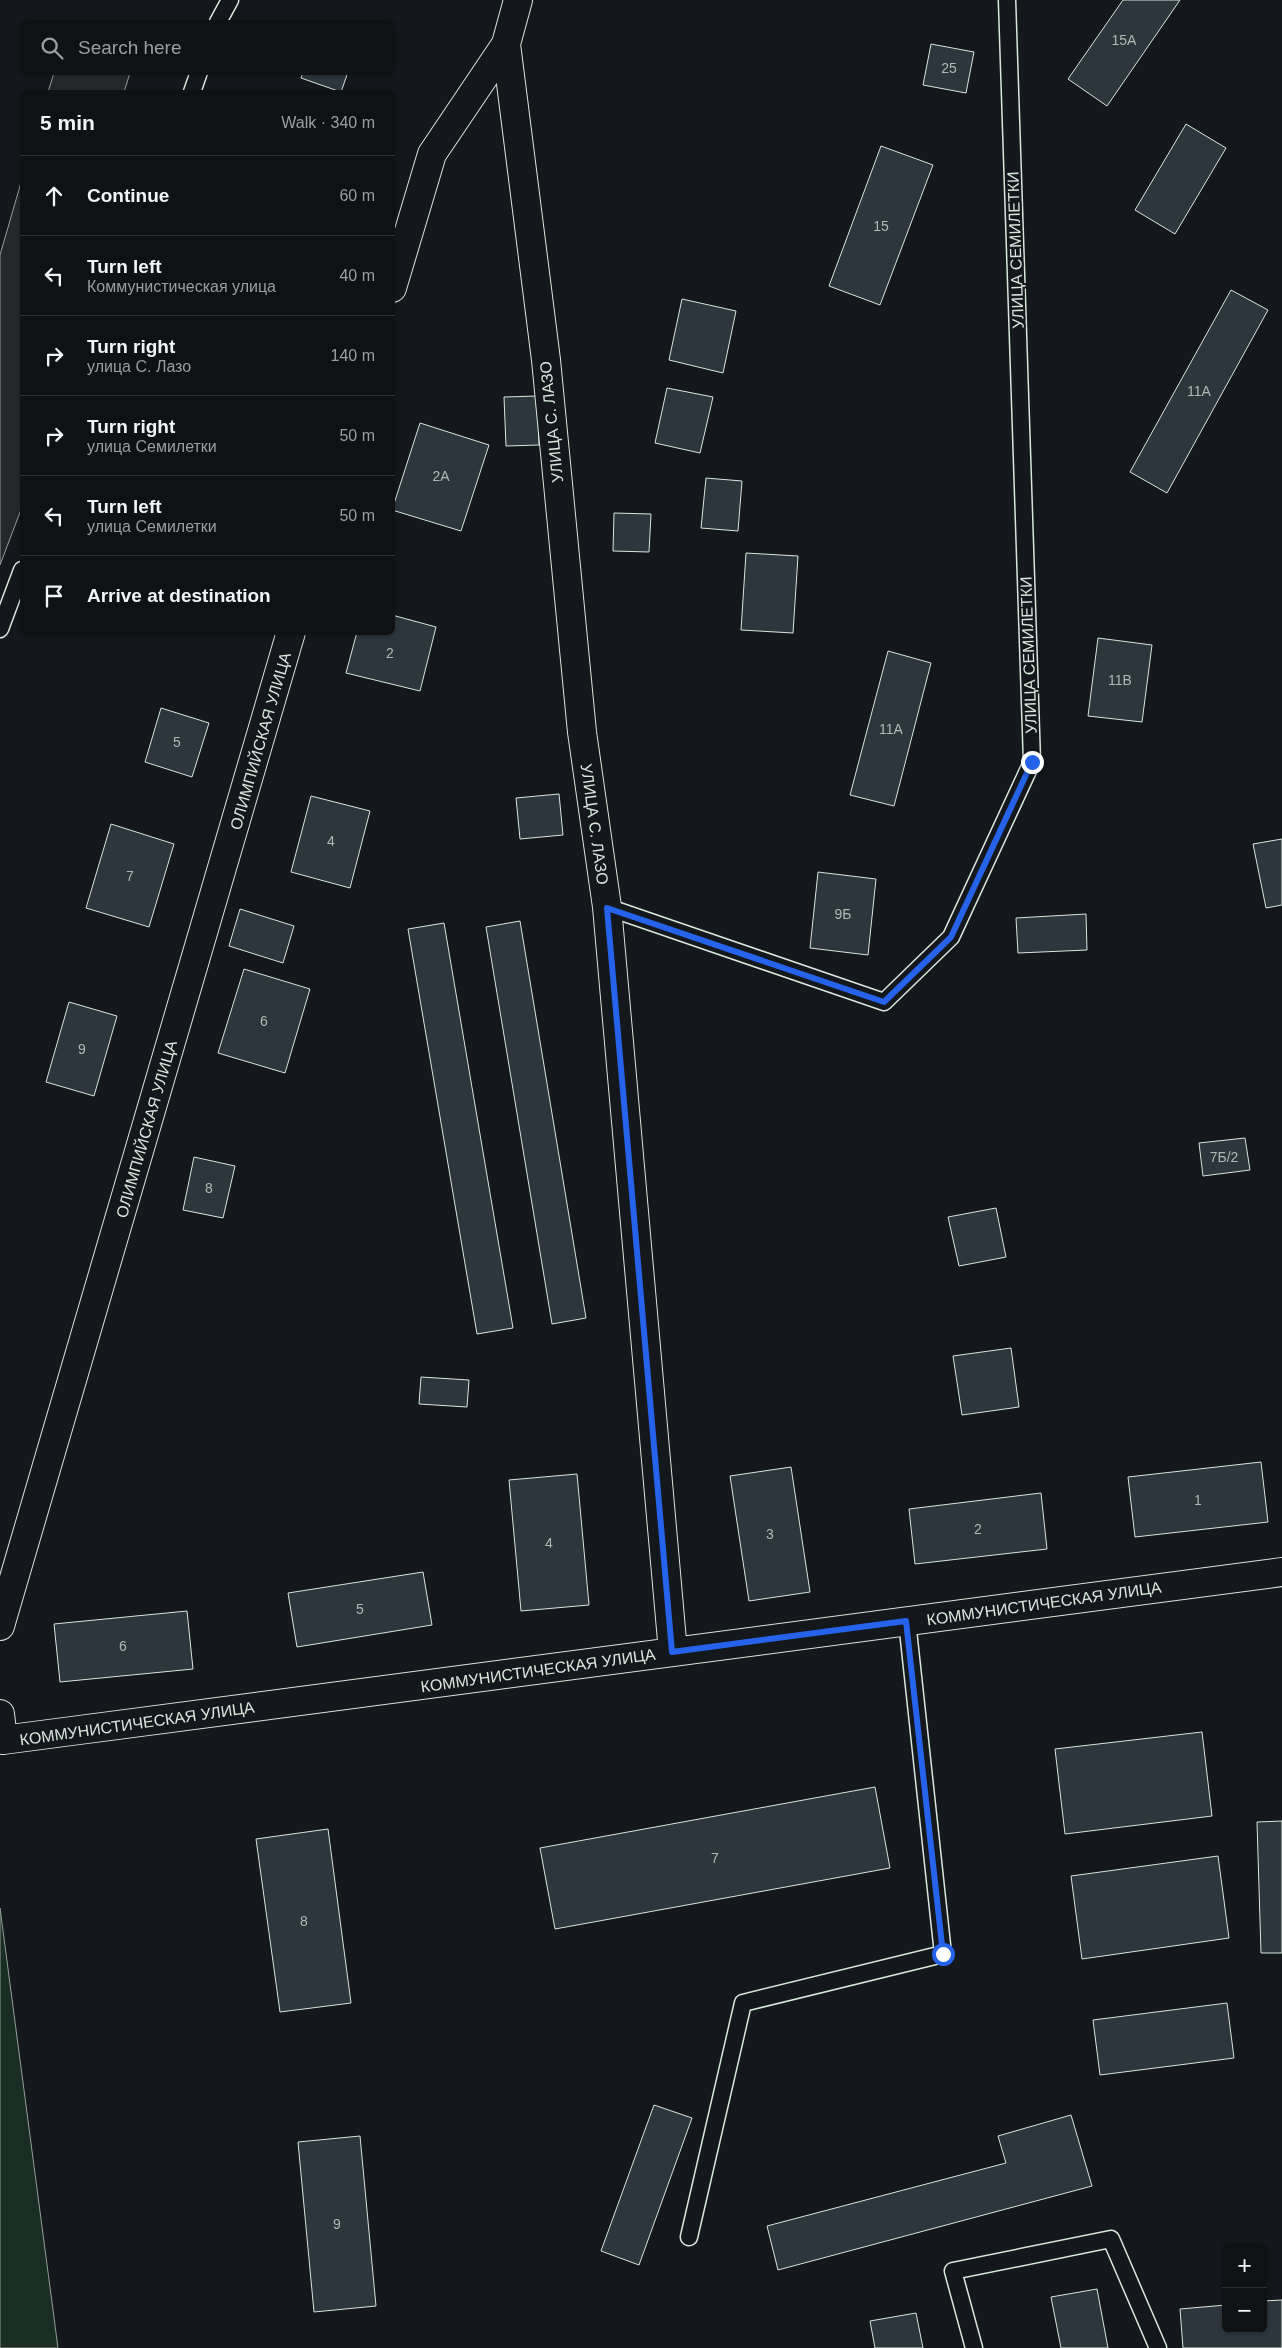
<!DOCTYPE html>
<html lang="en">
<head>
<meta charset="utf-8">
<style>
	:root { --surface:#0f1215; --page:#181b1e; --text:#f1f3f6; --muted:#9b9ea0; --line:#2f3234 }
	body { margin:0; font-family:Helvetica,sans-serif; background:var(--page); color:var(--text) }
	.controls { position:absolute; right:15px; bottom:15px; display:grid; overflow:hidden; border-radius:8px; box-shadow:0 1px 4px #0004 }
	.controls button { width:45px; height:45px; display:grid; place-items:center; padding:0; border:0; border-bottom:1px solid var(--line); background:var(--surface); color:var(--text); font:25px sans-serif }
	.stop { position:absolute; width:15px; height:15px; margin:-11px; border:4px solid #2563eb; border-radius:50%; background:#fff }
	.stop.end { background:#2563eb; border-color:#fff; box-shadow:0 1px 5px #0008 }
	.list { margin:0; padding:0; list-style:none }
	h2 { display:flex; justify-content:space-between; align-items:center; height:65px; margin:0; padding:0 20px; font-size:21px }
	h2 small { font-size:16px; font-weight:400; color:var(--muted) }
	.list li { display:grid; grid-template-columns:32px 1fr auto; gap:15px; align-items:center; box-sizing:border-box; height:80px; padding:0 20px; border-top:1px solid var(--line) }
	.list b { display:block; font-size:19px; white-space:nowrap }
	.list p { margin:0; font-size:16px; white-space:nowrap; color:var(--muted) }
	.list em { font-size:16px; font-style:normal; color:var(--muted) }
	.icon { flex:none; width:28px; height:28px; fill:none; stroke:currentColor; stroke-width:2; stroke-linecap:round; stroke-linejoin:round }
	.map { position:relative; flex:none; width:1282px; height:2348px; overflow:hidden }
	.search { position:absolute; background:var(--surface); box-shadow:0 1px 4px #0004; left:20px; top:20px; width:375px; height:55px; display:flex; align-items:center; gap:12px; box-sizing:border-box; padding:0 18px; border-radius:8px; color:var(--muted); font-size:19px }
	.panel { position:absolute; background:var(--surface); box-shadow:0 1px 4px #0004; left:20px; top:90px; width:375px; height:545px; border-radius:8px }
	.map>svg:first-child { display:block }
</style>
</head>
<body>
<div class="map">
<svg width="1282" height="2348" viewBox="0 0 1282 2348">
	<rect width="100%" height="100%" fill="#14181c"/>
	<!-- green -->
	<path fill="#1a2d24" stroke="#939e99" d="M0,1908L58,2348H0Z"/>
	<!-- parking -->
	<path fill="#24282b" stroke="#939e99" d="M54,73V72L130,73L124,92H48Z
		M22,179V507L0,565V255Z"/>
	<!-- building -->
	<path fill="#2c363c" stroke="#d8e6dc" d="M1123,0H1180L1107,106L1068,79Z
		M931,44L974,52L966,93L923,85Z
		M303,72H348L341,92L301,78Z
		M1186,124L1226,148L1175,234L1135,210Z
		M881,146L933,165L880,305L829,286Z
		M1231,290L1268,310L1167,493L1130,472Z
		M682,299L736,311L723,373L669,360Z
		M667,388L713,397L700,453L655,443Z
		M537,396L539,445L506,446L504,397Z
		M420,423L489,445L461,531L392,510Z
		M706,478L742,481L738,531L701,528Z
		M614,513L651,514L649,552L613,551Z
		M746,553L798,556L793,633L741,630Z
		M392,615L436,627L420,691L346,673L357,632H392Z
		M1098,638L1152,645L1142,722L1088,716Z
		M888,651L931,663L894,806L850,795Z
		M161,708L209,723L192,777L145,762Z
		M559,794L563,835L520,839L516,798Z
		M311,796L370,811L350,888L291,872Z
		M111,824L174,844L149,927L86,908Z
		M1282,839V905L1266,908L1253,844Z
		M818,872L876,879L868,955L810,948Z
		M240,909L294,926L283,963L229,946Z
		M1086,914L1087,950L1018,953L1016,918Z
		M520,921L586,1318L552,1324L486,927Z
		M444,923L513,1328L477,1334L408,929Z
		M244,969L310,989L285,1073L218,1053Z
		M69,1002L117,1016L94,1096L46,1082Z
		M1245,1138L1250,1170L1203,1176L1199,1143Z
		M194,1157L235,1166L223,1218L183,1210Z
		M996,1208L1006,1257L959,1266L948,1217Z
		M1011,1348L1019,1407L962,1415L953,1356Z
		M421,1377L469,1380L467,1407L419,1404Z
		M1261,1462L1268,1522L1135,1537L1128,1477Z
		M791,1467L810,1592L749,1601L730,1476Z
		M577,1474L589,1605L521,1611L509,1480Z
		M1041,1493L1047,1549L915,1564L909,1509Z
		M423,1572L432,1625L297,1647L288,1593Z
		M187,1611L193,1669L60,1682L54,1624Z
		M1202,1732L1212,1816L1065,1834L1055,1749Z
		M875,1787L890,1868L555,1929L540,1848Z
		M1282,1821V1953H1261L1257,1822Z
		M328,1829L351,2003L280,2012L256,1839Z
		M1218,1856L1229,1938L1082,1959L1071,1876Z
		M1227,2003L1234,2058L1100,2075L1093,2020Z
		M654,2105L692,2118L639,2265L601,2251Z
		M1071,2115L1092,2186L778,2270L767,2226L1006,2163L998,2136Z
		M360,2136L376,2306L314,2312L298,2142Z
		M1097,2289L1108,2348H1061L1051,2297Z
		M1282,2300V2348H1183L1180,2309L1226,2305V2329H1263V2301Z
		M916,2313L923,2348H875L870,2321Z"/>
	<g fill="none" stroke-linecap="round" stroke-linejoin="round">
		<defs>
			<path id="service" d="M218,22L230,0
				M192,92L199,72
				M0,629L22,570
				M607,907L884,1002L951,937L1032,762L1007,0
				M689,2237L743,2003L943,1954L907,1621
				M974,2348L953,2271L1111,2239L1158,2348"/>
			<path id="minor" d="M518,0L506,44L546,360L582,732L607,907L673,1652
				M392,288L432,154L506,44
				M0,1626L291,632
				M0,1714L3,1740L1282,1572"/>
		</defs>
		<!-- service casing -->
		<use href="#service" stroke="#d8e6dc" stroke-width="19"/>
		<!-- minor casing -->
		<use href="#minor" stroke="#d8e6dc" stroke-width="30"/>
		<!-- service -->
		<use href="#service" stroke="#14181c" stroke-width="16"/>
		<!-- minor -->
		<use href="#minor" stroke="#14181c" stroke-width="28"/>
	</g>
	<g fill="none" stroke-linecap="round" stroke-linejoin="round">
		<!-- route -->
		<path stroke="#2563eb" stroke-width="6" d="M943,1954L906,1621L672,1652L607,908L884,1002L951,937L1032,762"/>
	</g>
	<g text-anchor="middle" stroke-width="4" stroke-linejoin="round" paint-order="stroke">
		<!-- number labels -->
		<g font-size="14" fill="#adbab4">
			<text x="1124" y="45">15А</text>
			<text x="949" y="73">25</text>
			<text x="881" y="231">15</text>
			<text x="1199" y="396">11А</text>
			<text x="441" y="481">2А</text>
			<text x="390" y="658">2</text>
			<text x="1120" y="685">11В</text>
			<text x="891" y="734">11А</text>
			<text x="177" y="747">5</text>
			<text x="331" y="846">4</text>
			<text x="130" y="881">7</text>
			<text x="843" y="919">9Б</text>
			<text x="264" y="1026">6</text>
			<text x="82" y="1054">9</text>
			<text x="1224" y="1162">7Б/2</text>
			<text x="209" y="1193">8</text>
			<text x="1198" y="1505">1</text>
			<text x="978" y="1534">2</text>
			<text x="770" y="1539">3</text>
			<text x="549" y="1548">4</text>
			<text x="360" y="1614">5</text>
			<text x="123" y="1651">6</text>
			<text x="715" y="1863">7</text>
			<text x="304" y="1926">8</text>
			<text x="337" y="2229">9</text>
		</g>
		<!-- street labels -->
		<g font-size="16" fill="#d8e6dc" stroke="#14181c">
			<text transform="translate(1015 250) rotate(-92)" y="6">УЛИЦА СЕМИЛЕТКИ</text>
			<text transform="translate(551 422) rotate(-96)" y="6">УЛИЦА С. ЛАЗО</text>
			<text transform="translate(1028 655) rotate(-92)" y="6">УЛИЦА СЕМИЛЕТКИ</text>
			<text transform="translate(260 741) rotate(-74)" y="6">ОЛИМПИЙСКАЯ УЛИЦА</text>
			<text transform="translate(595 824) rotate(82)" y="6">УЛИЦА С. ЛАЗО</text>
			<text transform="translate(146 1129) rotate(-74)" y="6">ОЛИМПИЙСКАЯ УЛИЦА</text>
			<text transform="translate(1044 1603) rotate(-8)" y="6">КОММУНИСТИЧЕСКАЯ УЛИЦА</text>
			<text transform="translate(538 1670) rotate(-8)" y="6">КОММУНИСТИЧЕСКАЯ УЛИЦА</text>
			<text transform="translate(137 1723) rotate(-8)" y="6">КОММУНИСТИЧЕСКАЯ УЛИЦА</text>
		</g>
	</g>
</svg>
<div class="controls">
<button>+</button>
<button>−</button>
</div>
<div class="stop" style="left:943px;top:1954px"></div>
<div class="stop end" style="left:1032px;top:762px"></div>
<div class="search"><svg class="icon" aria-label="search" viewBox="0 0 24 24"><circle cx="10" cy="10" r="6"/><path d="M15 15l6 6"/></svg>Search here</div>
<section class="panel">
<h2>5 min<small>Walk · 340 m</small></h2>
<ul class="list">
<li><svg class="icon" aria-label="ahead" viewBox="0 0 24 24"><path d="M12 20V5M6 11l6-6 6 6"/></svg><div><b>Continue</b></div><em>60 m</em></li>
<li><svg class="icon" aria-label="left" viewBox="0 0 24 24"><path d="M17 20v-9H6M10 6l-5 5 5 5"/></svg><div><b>Turn left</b><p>Коммунистическая улица</p></div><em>40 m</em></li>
<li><svg class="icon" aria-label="right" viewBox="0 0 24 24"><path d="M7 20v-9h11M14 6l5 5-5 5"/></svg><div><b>Turn right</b><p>улица С. Лазо</p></div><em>140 m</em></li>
<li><svg class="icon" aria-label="right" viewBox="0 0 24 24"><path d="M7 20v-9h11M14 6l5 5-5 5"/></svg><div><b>Turn right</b><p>улица Семилетки</p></div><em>50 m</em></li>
<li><svg class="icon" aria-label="left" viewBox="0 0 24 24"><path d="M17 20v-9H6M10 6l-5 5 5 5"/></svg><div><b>Turn left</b><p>улица Семилетки</p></div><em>50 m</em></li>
<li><svg class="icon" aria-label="arrive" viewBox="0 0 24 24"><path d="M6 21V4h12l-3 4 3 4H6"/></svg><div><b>Arrive at destination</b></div></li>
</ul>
</section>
</div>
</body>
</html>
